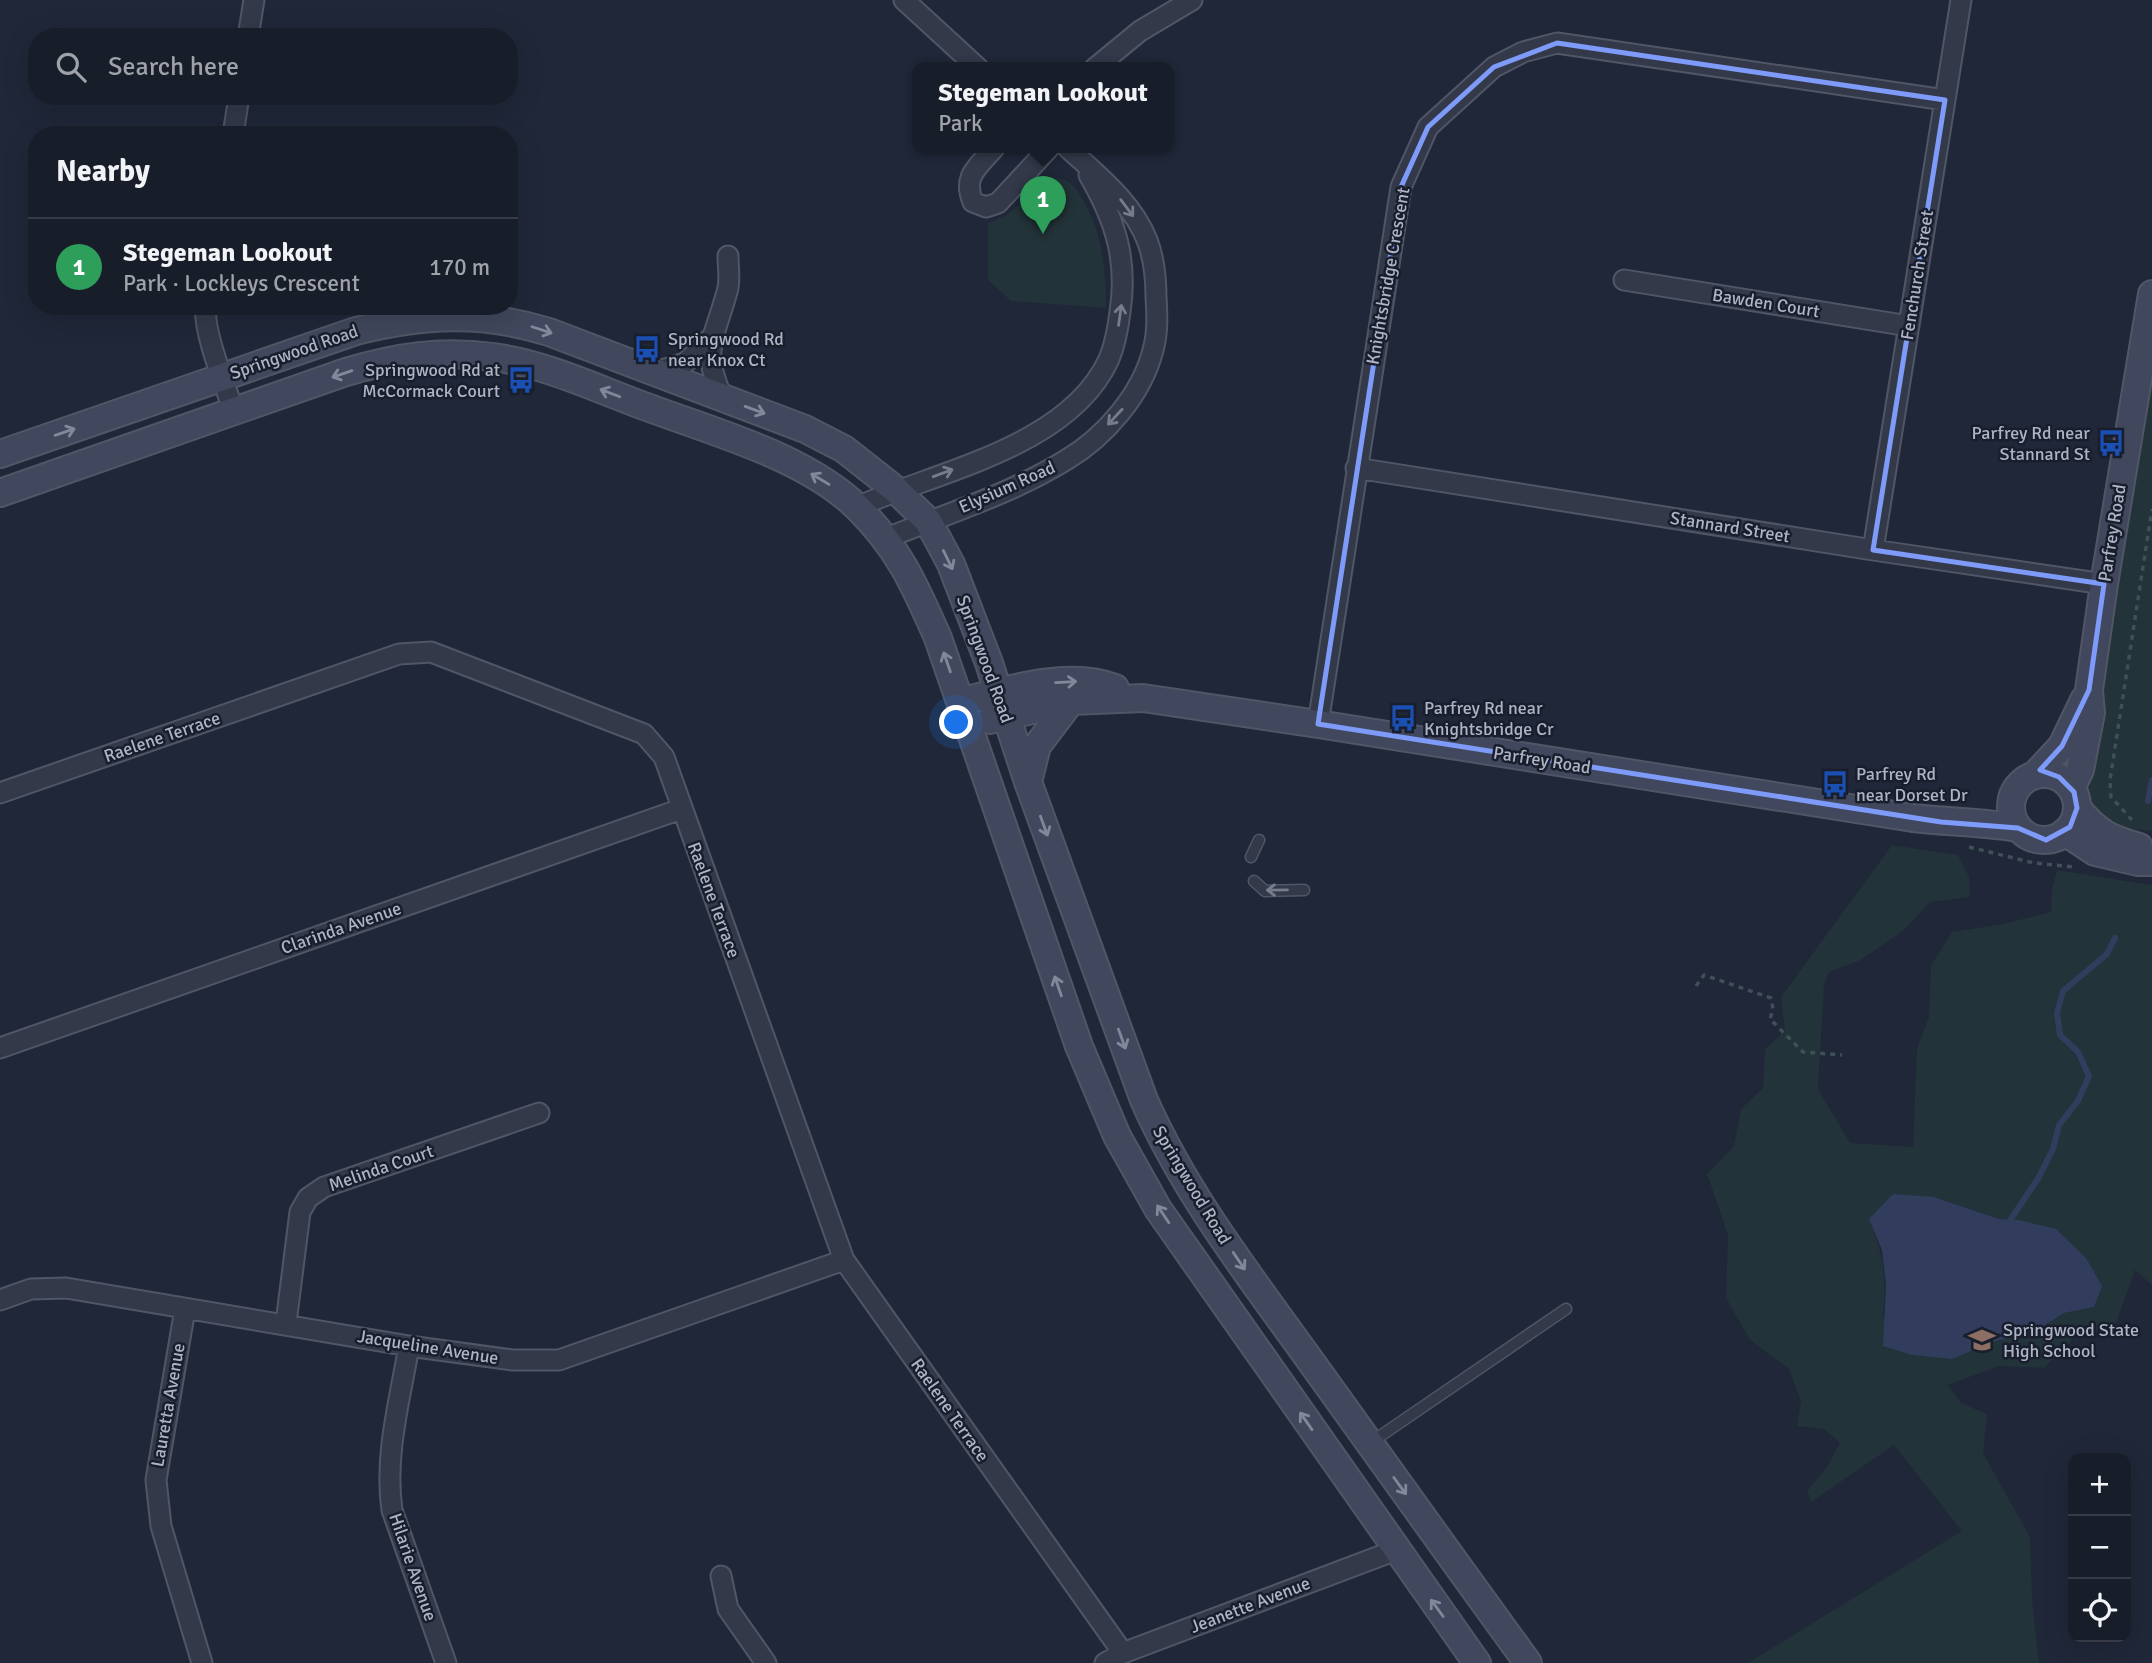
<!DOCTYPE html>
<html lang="en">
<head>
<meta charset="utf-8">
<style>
	:root { --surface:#181d2a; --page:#252a36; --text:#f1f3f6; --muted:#9fa2a8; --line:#363b47; --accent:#7e9bfa }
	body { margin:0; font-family:Signika,sans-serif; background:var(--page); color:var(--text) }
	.controls { position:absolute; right:21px; bottom:21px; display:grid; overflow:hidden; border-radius:14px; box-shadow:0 7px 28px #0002 }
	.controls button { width:63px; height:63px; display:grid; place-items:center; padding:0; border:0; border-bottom:2px solid var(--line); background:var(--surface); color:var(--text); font:35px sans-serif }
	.you { position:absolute; left:957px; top:723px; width:24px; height:24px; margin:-18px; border:5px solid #fff; border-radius:50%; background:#1a73e8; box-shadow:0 0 0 10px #1a73e833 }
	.badge { display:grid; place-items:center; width:46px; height:46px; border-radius:50%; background:var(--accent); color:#fff; font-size:23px; font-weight:700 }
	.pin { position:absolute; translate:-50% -58px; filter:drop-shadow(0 2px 4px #0008) }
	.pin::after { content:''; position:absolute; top:37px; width:24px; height:21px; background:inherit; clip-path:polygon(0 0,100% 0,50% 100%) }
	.popup { position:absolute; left:912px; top:62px; width:262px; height:91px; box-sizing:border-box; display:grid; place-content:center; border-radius:14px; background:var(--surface); filter:drop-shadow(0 2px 5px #0005); font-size:23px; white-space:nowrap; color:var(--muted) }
	.popup b { font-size:26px; color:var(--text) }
	.popup::after { content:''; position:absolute; left:50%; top:100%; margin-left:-14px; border:14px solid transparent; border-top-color:var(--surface) }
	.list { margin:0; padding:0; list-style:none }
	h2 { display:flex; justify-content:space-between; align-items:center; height:91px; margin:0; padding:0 28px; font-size:30px }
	h2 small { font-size:23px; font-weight:400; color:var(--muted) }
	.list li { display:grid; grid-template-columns:46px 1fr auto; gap:21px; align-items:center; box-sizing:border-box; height:98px; padding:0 28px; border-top:2px solid var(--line) }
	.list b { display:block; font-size:26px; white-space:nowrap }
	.list p { margin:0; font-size:23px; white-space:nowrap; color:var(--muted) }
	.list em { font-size:23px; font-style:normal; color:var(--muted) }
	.icon { flex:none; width:38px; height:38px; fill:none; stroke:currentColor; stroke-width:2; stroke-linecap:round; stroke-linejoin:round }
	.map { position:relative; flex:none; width:2152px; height:1663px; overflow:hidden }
	.search { position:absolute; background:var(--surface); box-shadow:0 7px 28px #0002; left:28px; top:28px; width:490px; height:77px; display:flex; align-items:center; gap:18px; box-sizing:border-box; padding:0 24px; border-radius:28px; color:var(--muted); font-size:26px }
	.panel { position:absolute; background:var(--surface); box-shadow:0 7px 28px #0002; left:28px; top:126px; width:490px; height:189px; border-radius:28px }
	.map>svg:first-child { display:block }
</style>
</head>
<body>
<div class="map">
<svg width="2152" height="1663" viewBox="0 0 2152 1663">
	<rect width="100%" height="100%" fill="#202738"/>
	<!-- green -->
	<path fill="#223339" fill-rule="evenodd" d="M1048,177C1053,178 1060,178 1065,180C1074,184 1078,192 1083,200C1103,233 1106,270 1106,308L1011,301L988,280V223C1013,215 1030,195 1048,177Z
		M2152,370V831L2102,826L2086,801L2085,787Z
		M1892,845L1958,855L1969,877L1970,897L1930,902L1904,930L1861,960L1829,972L1824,985L1818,1089L1850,1143L1913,1147L1917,1048L1929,1017L1931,966L1952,932L2002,924L2051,912L2052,889L2057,870L2152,885V1285L2135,1270L2115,1326L2080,1332L2044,1368L1999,1366L1948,1385L1961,1403L1987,1414L1983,1453L2030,1537L2032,1599L2039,1663H1748L1962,1531L1894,1445L1811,1502L1807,1491L1826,1468L1840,1443L1824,1429L1797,1426L1801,1401L1789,1369L1750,1340L1726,1298L1728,1235L1707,1174L1734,1146L1741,1109L1763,1088L1765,1049L1785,1031L1781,997ZM1935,1197L1999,1219L2019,1220L2094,1307L2064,1313L2031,1334L1995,1341L1952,1359L1883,1317C1887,1277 1884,1256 1869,1219Z"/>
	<!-- water -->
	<path fill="#323d5e" d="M1893,1194L1934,1197L1999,1219L2019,1220L2056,1229L2086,1258L2102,1286L2094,1307L2064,1313L2031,1334L1995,1341L1952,1359L1912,1355L1883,1346L1886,1285L1882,1250L1869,1219Z"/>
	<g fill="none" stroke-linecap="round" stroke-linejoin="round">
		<!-- stream -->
		<path stroke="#323d5e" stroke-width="6" d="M2148,801L2152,780
			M2011,1219L2039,1177L2053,1149L2059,1125L2078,1101L2089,1076L2078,1052L2060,1035L2057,1013L2063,991L2107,954L2115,938"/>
		<defs>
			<path id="lane" d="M1251,857L1259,840
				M1254,881L1265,891L1304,890
				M1370,1443L1566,1309"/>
			<path id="street" d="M904,0L978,68
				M248,37L254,0
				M1095,68L1140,31L1192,0
				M233,135L239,96
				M994,148C978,167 962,176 973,202L986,207L998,203L1049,148
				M1624,280L1909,326
				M206,306C202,330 226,387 234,412
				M655,372L685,363L711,338
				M723,399C699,348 716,336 728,288C730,278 728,266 728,256
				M1356,468L1873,550L2104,584
				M857,507C938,471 1069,447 1109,359C1115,345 1118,328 1120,312C1128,259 1115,220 1089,175
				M887,538C946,514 1011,494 1066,460C1105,437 1142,394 1153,350C1158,333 1157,314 1156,297C1156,278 1154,258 1147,240C1132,202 1097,175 1068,148
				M1873,550L1961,0
				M1318,724L1401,187L1428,127L1494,67L1523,52L1557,43L1945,100
				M0,793L399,654L431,652L644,734L664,757L844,1260L1123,1653
				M0,1048L681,809
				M0,1300L31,1289L66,1288L409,1346L512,1360H559L844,1260
				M185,1309L156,1480L161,1526L202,1663
				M286,1323L300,1212L308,1198L324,1187L539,1113
				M409,1346C400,1399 384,1456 392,1510L446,1663
				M721,1576L728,1609L766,1663
				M1105,1663L1123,1653L1396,1550"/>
			<path id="secondary" d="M0,454L356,331C424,314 482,311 549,332L805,429L844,449L896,490L928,521L951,564L989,663L1028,782L1144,1100C1185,1193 1248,1274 1307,1356C1380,1458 1454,1561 1528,1663
				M0,493L346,372C397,357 440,350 493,357C545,364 595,388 644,406C713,432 805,456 858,508C900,550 915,586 938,638L1079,1046L1117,1136L1158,1209L1477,1663
				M960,702C1006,690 1069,670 1115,688
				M990,720L1071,701L1143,698L1318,724L1913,818C1948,822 1983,822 2018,828
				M2011 807a33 33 0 1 1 66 0a33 33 0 1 1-66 0Z
				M2036,774L2062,746L2084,700
				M1028,782L1037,746L1071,701
				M2071,788L2080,770L2091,713L2089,690L2104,584L2152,294
				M2077,808C2098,833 2108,838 2139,847
				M2065,832L2095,852L2138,862H2152"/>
		</defs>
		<!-- lane casing -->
		<use href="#lane" stroke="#515666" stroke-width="13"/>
		<!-- street casing -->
		<use href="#street" stroke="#515666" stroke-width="23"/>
		<!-- secondary casing -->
		<use href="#secondary" stroke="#515666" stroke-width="30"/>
		<!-- path -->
		<path stroke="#3f5057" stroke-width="3.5" stroke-dasharray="5 5" stroke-linecap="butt" d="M2132,820L2111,797L2110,780L2152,509
			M1969,847L2034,863L2074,867
			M1696,986L1704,975L1771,998L1773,1009L1770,1019L1803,1052L1842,1055"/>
		<!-- lane -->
		<use href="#lane" stroke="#333949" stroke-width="10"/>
		<!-- street -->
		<use href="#street" stroke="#333949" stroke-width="19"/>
		<!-- secondary -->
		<use href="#secondary" stroke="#41475c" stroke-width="26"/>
	</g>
	<!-- one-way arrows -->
	<defs><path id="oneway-shaft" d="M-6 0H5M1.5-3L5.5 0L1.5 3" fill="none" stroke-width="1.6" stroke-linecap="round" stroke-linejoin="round" transform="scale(1.75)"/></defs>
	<g stroke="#777c8d">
		<use href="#oneway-shaft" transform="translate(1127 208) rotate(53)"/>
		<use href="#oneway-shaft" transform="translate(1120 315) rotate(-82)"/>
		<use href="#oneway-shaft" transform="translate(1115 417) rotate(133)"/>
		<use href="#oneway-shaft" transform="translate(943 473) rotate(-20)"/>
		<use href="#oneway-shaft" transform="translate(1277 890) rotate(179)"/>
	</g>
	<g stroke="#82889b">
		<use href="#oneway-shaft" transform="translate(542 330) rotate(18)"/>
		<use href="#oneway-shaft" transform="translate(342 374) rotate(161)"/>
		<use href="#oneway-shaft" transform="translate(610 393) rotate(-159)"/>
		<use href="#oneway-shaft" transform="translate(755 410) rotate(20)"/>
		<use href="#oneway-shaft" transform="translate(65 432) rotate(-19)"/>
		<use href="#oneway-shaft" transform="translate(820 479) rotate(-149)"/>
		<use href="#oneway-shaft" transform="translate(948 560) rotate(64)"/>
		<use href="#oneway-shaft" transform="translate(947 662) rotate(-109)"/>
		<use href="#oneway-shaft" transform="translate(1066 682) rotate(-3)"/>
		<use href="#oneway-shaft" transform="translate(1044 826) rotate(70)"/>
		<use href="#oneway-shaft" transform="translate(1058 986) rotate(-109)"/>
		<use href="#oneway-shaft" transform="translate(1122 1039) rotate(70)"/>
		<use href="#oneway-shaft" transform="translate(1163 1214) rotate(-124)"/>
		<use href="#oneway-shaft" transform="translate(1239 1261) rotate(56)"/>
		<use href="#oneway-shaft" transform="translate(1306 1421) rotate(-125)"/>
		<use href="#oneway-shaft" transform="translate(1400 1486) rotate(54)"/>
		<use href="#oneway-shaft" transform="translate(1437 1608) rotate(-126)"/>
	</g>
	<!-- marked area -->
	<path fill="none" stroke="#7e9bfa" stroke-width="5" stroke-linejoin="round" d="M1557,43L1945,100L1873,550L2104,584L2089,690L2062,746L2040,770L2059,777L2074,792L2077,808L2070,827L2046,840L2018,828L1941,822L1318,724L1401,187L1428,127L1494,67Z"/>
	<!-- icons -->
	<defs>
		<symbol id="bus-bare" viewBox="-9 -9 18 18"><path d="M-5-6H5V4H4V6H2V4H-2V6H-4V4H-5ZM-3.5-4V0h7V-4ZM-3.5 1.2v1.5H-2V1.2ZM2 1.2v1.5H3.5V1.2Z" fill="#1a4fb4" stroke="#191e2d" stroke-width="2.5" paint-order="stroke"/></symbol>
		<symbol id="school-bare" viewBox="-9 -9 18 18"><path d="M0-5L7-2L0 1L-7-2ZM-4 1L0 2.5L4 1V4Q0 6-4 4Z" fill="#8d6e63" stroke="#191e2d" stroke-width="2.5" paint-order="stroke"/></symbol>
	</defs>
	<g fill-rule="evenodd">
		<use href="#bus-bare" x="628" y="330" width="38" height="38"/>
		<use href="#bus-bare" x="502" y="361" width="38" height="38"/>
		<use href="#bus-bare" x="2092" y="424" width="38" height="38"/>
		<use href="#bus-bare" x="1384" y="699" width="38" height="38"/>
		<use href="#bus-bare" x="1816" y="765" width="38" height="38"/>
		<use href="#school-bare" x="1963" y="1321" width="38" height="38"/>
	</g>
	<g text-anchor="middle" stroke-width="5" stroke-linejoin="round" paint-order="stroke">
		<!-- street labels -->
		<g font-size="18" fill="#aeb3c5" stroke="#191e2d">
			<text transform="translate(1917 275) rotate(-81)" y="6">Fenchurch Street</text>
			<text transform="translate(1388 276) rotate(-80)" y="6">Knightsbridge Crescent</text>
			<text transform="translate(1766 303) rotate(9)" y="6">Bawden Court</text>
			<text transform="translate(294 352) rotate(-19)" y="6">Springwood Road</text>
			<text transform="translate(1007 487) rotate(-24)" y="6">Elysium Road</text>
			<text transform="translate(1730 527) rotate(9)" y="6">Stannard Street</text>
			<text transform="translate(2112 533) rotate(-81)" y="6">Parfrey Road</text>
			<text transform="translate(985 659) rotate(70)" y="6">Springwood Road</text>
			<text transform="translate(162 737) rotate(-19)" y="6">Raelene Terrace</text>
			<text transform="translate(1542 760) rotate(9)" y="6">Parfrey Road</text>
			<text transform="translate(714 900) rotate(70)" y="6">Raelene Terrace</text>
			<text transform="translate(341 928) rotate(-19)" y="6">Clarinda Avenue</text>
			<text transform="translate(381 1168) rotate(-19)" y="6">Melinda Court</text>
			<text transform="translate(1192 1185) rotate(59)" y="6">Springwood Road</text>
			<text transform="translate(428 1347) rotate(9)" y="6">Jacqueline Avenue</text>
			<text transform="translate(168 1405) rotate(-80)" y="6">Lauretta Avenue</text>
			<text transform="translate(950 1410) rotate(55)" y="6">Raelene Terrace</text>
			<text transform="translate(413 1567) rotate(71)" y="6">Hilarie Avenue</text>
			<text transform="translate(1250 1605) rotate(-21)" y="6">Jeanette Avenue</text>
		</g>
		<!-- poi labels -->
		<g font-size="18" fill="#aeb3c5" stroke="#191e2d" text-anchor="start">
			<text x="668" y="345">Springwood Rd<tspan x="668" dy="21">near Knox Ct</tspan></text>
			<text x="500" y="376" text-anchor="end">Springwood Rd at<tspan x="500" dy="21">McCormack Court</tspan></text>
			<text x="2090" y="439" text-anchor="end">Parfrey Rd near<tspan x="2090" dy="21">Stannard St</tspan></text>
			<text x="1424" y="714">Parfrey Rd near<tspan x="1424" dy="21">Knightsbridge Cr</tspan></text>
			<text x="1856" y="780">Parfrey Rd<tspan x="1856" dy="21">near Dorset Dr</tspan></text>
			<text x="2003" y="1336">Springwood State<tspan x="2003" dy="21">High School</tspan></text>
		</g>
	</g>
</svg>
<div class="controls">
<button>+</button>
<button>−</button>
<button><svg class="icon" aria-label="locate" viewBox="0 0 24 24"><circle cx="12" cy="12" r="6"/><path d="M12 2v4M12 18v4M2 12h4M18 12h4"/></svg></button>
</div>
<div class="you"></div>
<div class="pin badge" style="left:1043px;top:234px;background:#2e9e5b">1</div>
<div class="popup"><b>Stegeman Lookout</b>Park</div>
<div class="search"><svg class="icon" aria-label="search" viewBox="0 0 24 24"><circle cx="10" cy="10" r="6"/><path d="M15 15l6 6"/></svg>Search here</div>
<section class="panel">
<h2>Nearby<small></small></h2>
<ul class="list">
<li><span class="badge" style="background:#2e9e5b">1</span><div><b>Stegeman Lookout</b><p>Park · Lockleys Crescent</p></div><em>170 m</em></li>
</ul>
</section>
</div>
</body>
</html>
